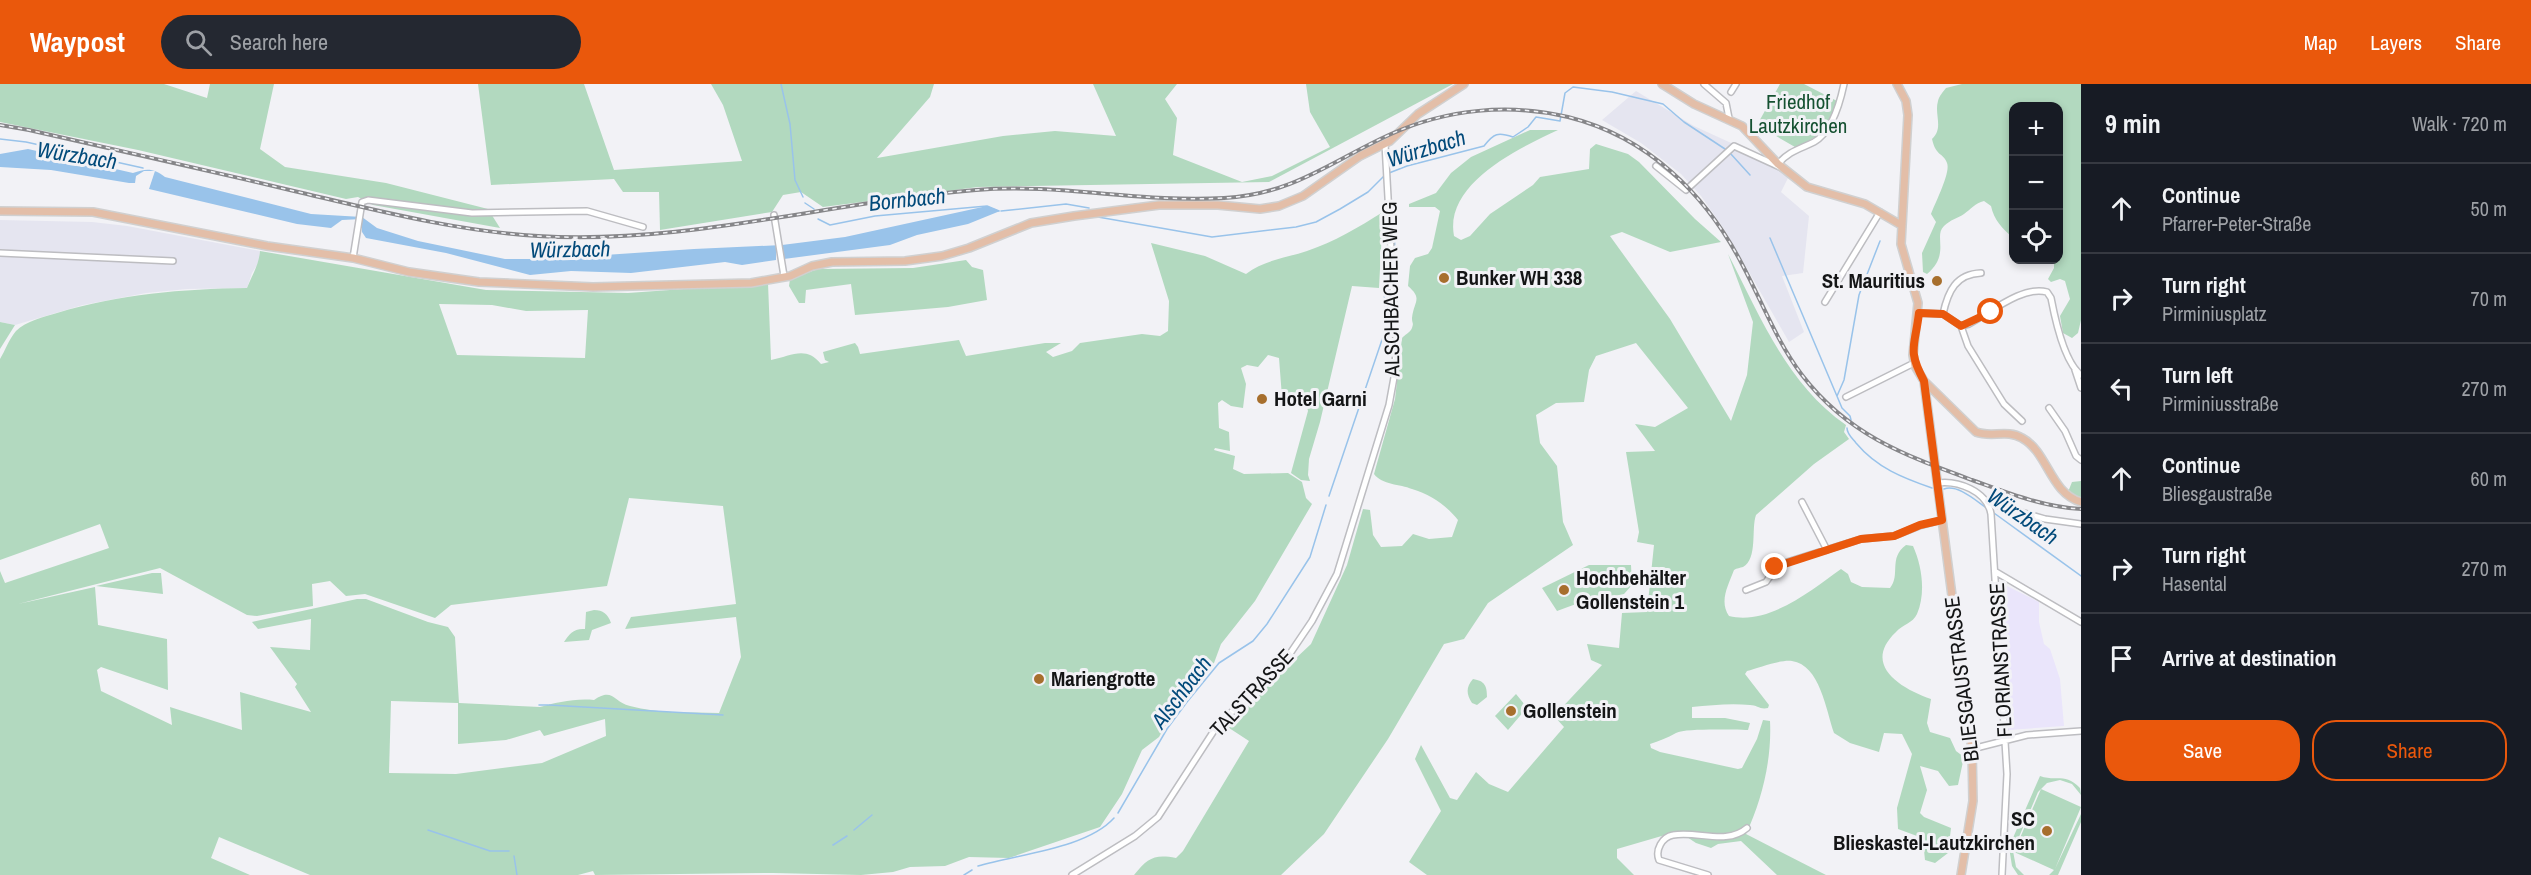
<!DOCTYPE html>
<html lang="en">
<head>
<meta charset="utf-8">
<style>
	:root { --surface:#171b24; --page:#242831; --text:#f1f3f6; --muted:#9ea1a6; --line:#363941; --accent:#ea580c }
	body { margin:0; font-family:"Archivo Narrow",sans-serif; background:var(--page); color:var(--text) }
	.controls { position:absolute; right:18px; top:18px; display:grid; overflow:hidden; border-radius:12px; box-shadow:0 3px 9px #0003 }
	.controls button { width:54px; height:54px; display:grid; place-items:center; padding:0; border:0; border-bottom:2px solid var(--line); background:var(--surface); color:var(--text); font:30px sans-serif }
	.stop { position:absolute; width:18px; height:18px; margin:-14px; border:4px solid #ea580c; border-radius:50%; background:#fff }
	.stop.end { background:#ea580c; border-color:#fff; box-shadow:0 2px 6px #0008 }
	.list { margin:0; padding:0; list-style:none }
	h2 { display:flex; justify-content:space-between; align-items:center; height:78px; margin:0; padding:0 24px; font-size:26px }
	h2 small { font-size:20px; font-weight:400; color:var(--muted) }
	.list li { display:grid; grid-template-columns:39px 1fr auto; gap:18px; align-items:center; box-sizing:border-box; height:90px; padding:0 24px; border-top:2px solid var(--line) }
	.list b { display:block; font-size:22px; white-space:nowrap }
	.list p { margin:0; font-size:20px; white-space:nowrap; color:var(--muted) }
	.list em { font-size:20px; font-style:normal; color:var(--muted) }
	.actions { display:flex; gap:12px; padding:18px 24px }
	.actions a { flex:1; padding:14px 0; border:2px solid var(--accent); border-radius:24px; text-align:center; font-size:21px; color:var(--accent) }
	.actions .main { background:var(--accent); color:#fff }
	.icon { flex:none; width:33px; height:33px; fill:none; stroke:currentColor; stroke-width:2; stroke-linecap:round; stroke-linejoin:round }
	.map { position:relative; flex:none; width:2081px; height:791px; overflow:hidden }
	header { display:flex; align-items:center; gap:36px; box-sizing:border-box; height:84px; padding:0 30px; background:var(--accent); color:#fff }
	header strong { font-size:28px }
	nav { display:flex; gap:33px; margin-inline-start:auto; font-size:21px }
	.search { width:420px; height:54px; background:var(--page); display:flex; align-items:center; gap:15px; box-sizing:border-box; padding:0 21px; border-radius:33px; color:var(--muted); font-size:22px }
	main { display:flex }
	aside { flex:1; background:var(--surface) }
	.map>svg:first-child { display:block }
</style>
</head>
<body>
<header>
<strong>Waypost</strong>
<div class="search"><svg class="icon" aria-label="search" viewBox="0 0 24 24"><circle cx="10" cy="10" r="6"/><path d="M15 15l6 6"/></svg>Search here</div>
<nav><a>Map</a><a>Layers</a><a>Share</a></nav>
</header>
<main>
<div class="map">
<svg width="2081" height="791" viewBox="0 0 2081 791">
	<rect width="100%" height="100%" fill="#f2f2f6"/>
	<!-- commercial -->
	<path fill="#eae5fb" d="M1999,498L2039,518V538L2044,560L2050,565L2060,595L2064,642L2008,646Z"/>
	<!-- built -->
	<path fill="#e5e5f0" d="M1636,7L1694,42L1775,79L1789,92L1781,108L1809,132L1803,189L1782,192L1804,248L1789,258L1726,148L1701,112L1681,90L1641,59L1602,36Z
		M0,136L92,138L127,142L260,167L259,178L252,189L247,204L187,205L146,209L83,221L15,241L0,238Z"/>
	<!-- green -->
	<path fill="#b2d9bf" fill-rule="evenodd" d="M0,0H164L207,14L210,0H274L260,65L285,83L386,99L488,125L500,144L373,121L358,113L346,115L138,66L0,38Z
		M478,0H584L614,86L742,77L723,21L711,0H934L930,13L877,74L1003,52L1055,47L1116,52L1093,0H1177L1165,15L1177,34L1173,71L1242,98L1272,92L1330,63L1310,28L1306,0H1453L1269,98L978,103L823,123L801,108L783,111L772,128L660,146L659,108H623L614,95L491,101Z
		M1780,0H1804L1837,17C1827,43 1822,53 1795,63L1757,41Z
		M1962,0H2081V236L2078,249L2072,254L2063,249L2060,232L2070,215L2065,197L2060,195L2051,198L2048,195L2054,184V176H2058V22H2014L2013,154C2002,144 1994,136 1991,122L1984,117C1975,119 1971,125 1964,130C1958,134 1950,136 1944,142C1933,152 1951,170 1927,190L1923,188L1922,169L1936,138L1931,130C1935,119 1951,88 1947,79C1943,68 1936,73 1932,55C1944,44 1934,30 1938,17C1939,12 1943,8 1946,4Z
		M1530,46H1558C1520,64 1444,99 1454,152L1461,156L1470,152L1490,130L1533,101L1540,93L1589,85L1590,65L1596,60L1628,70L1639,78L1695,135L1721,158L1670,168L1622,148L1610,152L1670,235L1731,337L1747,291L1753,238L1728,170C1760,232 1787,300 1846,341L1844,348L1849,355L1814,380L1756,431C1751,444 1758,475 1743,483C1740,484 1737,484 1734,486C1728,502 1719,517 1729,532C1768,542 1812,506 1841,485L1848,490L1851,498L1862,503L1890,504C1901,491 1888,474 1906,461L1913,462C1922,482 1926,509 1917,530C1913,539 1902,541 1896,548C1862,580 1899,604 1931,615L1927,639L1930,648L1950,654L1956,667L1964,673L1958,701L1949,702L1938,687L1920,682L1927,706L1920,729L1924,733L1951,744L1948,769L1935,779L1925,776L1923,757L1917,752L1898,745L1897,724L1912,670L1902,650L1884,649L1879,668L1850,659L1834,649C1826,626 1820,581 1792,577C1782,575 1758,584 1747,587L1745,590L1769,621L1768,624C1760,626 1757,621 1750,621C1732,619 1711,621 1692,623V634H1725L1750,639L1748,646C1734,646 1686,644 1676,649C1667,654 1659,657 1650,660L1651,664L1660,668L1738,685L1742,684L1757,655L1763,636L1770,637C1772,675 1762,716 1746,750L1826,791H1777L1741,757L1718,760L1711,764L1696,759L1681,749H1672L1617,765V774L1634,791H1427L1409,778L1441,727L1415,675L1421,661L1450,714L1457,716L1476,688L1489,700L1508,708L1564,643L1554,632L1602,581L1591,576L1587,560L1619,564L1622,529L1647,528L1654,461L1637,458L1639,448L1626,368L1655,367L1635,340L1655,343L1688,324L1636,259L1596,272L1589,286L1584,318L1556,319L1536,331L1540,359L1557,382L1563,438L1573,461L1488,519L1464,555L1444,560L1388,655L1324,750L1281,791H1134C1148,774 1154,770 1176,774L1183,767L1249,657L1226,642L1227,639L1311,560L1347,481L1363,425L1370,426L1373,451L1381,463L1402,462L1413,450L1429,455L1452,453L1458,436C1446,421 1431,411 1412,405C1400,400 1382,401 1374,390L1395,315L1402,254C1404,251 1410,249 1412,244C1414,238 1412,240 1412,234C1414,217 1423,215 1408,202L1410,182L1415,174L1428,170L1432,164L1440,127L1435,123H1409V120L1436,109L1451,89L1471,73Z
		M1383,128L1379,204L1352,202L1320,338L1309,375L1308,391L1310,397L1301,396L1291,389L1308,327L1306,318L1282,313L1279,274L1268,271L1258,283L1247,281L1241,284L1246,300L1243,324L1231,322L1222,316L1218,319L1219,344L1229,348L1230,367L1215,364L1214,366L1235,372L1233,385L1244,390L1288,389L1302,398L1306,414L1312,420L1255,517L1221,560L1214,579L1178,619L1159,653L1142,666L1122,710L1100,743L1009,774L969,773L945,782L910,783L893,788L861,791L773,789L595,791L593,787L578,791H310L219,753L211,774L250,791H0V487L5,499L109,464L100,440L0,476V275C5,267 9,255 16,247C26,237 44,233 57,229C120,210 182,205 247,204C252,191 259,181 260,167L486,206L628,209L768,199L771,276C791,272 806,261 821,280L829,278L825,276L823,268L855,259L858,263L860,270L959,256L966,272L1045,259H1061L1046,268L1053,273L1072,267L1080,259L1142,250L1160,252L1168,247L1169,217L1151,159L1205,172L1246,190C1264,176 1286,174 1307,167C1334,158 1359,143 1383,128ZM439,220L492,221L526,227L588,226L585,274L457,271ZM629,414L723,422L736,520L631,533L625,545L736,533L741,573L719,629C689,628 659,630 630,622C613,618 613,603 594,616C575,614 555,619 540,623L459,619L455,553L448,543L428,538L366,515H357L252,538L258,545L311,535L310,566L270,563L297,600L295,603L311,628L240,608L242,646L170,623L172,641L101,607L97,586L101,583L168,606L167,555L98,541L95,503L18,520L160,484L247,531L257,532L313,522L312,500L330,497L346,512L365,510L435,534L451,521L607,502ZM391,617L458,619V660L506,656L540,646L544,652L605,635L606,652L542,679L456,690L389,689Z
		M966,176L972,183L983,186L987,216L948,223L855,231L851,200L806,206L805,219H799L789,202L790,195L818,185L913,184Z
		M0,238L15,241L0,265Z
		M2081,397V414L2068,408L2072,398Z
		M1589,481H1631L1632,501L1624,510L1576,520L1557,527L1542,504Z
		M152,489H161L163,510L96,502Z
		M594,526C603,526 608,530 611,539L592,546L589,556L564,558C569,550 574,544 585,545L586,528Z
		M1473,595C1485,597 1487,602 1487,613L1477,621L1472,619C1466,610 1466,603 1473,595Z
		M1516,610L1525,621V626L1508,646L1495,632Z
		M2040,692C2056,698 2065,688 2080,704L2081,711L2072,700L2060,696L2047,699L2038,708L2013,767L2016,783L2024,791H2018L2012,782L2009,763Z
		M2041,705L2081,723L2055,785L2081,730V738L2058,791H2049L2054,786L2014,768Z"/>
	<!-- water -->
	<path fill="#99c3ea" d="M28,65L133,89C146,84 154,84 165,93L311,130L362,133L377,144L418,157L505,175H545L694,165L782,161L845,153L987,122L1000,127L968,140L917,151L890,161L784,175L781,166H776V176L742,181L725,178L631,189L571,187L530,191L446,169L366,154L362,148V135L342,136L331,144L297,140L149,105L155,87H144L136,92L135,99H129L51,86L0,83V70Z"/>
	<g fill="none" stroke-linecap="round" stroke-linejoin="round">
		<!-- stream -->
		<path stroke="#99c3ea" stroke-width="1.5" d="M781,0L790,40L795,96L803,113
			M0,55L26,58L143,84
			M1730,69L1750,91
			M1389,89L1407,82L1484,62C1494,49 1498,48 1513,53L1528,43L1536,33L1560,37L1565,9L1573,3L1612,8L1663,20L1684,38L1725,65
			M805,119L814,125
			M1393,124L1396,189
			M1001,127L1066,120L1089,124
			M1098,133L1212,153L1296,143L1316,138L1340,125L1368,108L1385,91
			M818,135L830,141L875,132L987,122L999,127
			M1770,154L1842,324L1850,332L1851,336
			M1837,312L1844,296L1859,211L1880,157
			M1847,344C1847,350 1852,354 1856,359C1877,384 1903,394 1932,404
			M1944,405C1958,400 1976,417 1988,425
			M1329,412L1387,241L1384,208L1388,207L1386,189
			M1994,429L2081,492
			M539,621H548
			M549,621L723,631
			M1118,729L1167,645L1187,618L1219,579L1253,557L1267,540L1310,473L1326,421
			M428,746L490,767H509
			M854,746L872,731
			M833,761L847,752
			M514,772L517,791
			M978,782C1017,770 1086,765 1114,734
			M964,791L972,786"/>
		<defs>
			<path id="minor" d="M1704,0L1726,19L1729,34
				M1731,8L1736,0
				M1778,80C1789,67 1800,65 1814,58C1832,48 1840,19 1844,0
				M1656,82L1686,106L1734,62L1782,84
				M774,131L784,192
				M0,169L173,177
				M353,174L362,118L368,116L472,129L587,127L643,143
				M1825,218L1880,128
				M1919,229L1943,230L1961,242L1968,262L2004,320L2022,337
				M1943,230C1948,207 1956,190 1981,189
				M1961,242L1969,240C1990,229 2023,201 2047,208L2051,214C2055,235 2064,278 2081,291
				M2075,286L2081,304
				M1846,313L1914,279
				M2049,324L2065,347L2076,372L2081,376
				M1937,399C1958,396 1987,407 1991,430L2007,690L2002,791
				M1802,418L1827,466
				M1989,420H1993L2045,435L2081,440
				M1996,488L2081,538
				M1746,506L1766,498L1778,481L1861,455L1894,452L1919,442L1942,436
				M1972,665L2027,651L2081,647
				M1072,791L1135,752L1158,733L1217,642L1285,577L1312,537L1337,490L1389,321L1395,288L1396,255L1385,60
				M1708,791L1659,776C1655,766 1662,753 1673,751C1697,746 1726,762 1747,744"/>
			<path id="major" d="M1662,0L1694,20L1742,42L1778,80L1807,103L1865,120L1901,141
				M1897,0L1906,17L1908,31L1901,160L1918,219L1913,271L1915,282L1924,297L1972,665L1973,717L1961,791
				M0,127L93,128L267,162L353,174L409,188L479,198L593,203L751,199L790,192L812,182L832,178L905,177L942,172L969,164L1031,139L1074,132L1159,121H1218L1260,125L1279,122L1303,112L1360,72L1390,57L1418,30L1464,0
				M1924,297L1976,348C1991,354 2007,345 2022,354C2048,368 2050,409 2081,418"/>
		</defs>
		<!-- minor casing -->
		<use href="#minor" stroke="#bdbdc1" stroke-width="8"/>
		<!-- major casing -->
		<use href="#major" stroke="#d0d0d0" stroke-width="10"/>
		<!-- minor -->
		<use href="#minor" stroke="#fff" stroke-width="5"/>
		<!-- major -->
		<use href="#major" stroke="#e3bea8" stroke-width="7"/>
		<defs>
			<path id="rail" d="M0,41L29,46C118,66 206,86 294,107C375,126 455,147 538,152C686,161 829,118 976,106C1058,99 1141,119 1224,114C1294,110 1331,77 1391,50C1447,25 1509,19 1568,33C1648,53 1706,110 1743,182C1762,218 1777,258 1802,291C1848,351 1904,371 1972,396C2008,409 2043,423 2081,425"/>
		</defs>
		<!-- rail casing -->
		<use href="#rail" stroke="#868689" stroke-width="4"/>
		<!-- rail -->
		<use href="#rail" stroke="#f2f2f6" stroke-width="1.5" stroke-dasharray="4.5" stroke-linecap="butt"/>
	</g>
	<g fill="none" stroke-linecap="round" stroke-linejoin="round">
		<!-- route -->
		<path stroke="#ea580c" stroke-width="8" d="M1775,483L1861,455L1894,452L1920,441L1942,436L1924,297C1907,265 1915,263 1919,229L1943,230L1961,242L1991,228"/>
	</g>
	<!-- markers -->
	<g fill="#a76f2d" stroke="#f2f2f6" stroke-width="2">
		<circle cx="1444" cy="194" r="6"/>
		<circle cx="1937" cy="197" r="6"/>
		<circle cx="1262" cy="315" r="6"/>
		<circle cx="1564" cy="506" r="6"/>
		<circle cx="1039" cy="595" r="6"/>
		<circle cx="1511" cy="627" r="6"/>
		<circle cx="2047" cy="747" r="6"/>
	</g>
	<g text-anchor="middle" stroke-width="6" stroke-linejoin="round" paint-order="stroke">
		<!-- park labels -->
		<g font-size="21" fill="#155131" stroke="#f2f2f6">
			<text x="1798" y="25">Friedhof<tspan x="1798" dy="24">Lautzkirchen</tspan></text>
		</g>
		<!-- poi labels -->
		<g font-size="21" font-weight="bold" fill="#141516" stroke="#f2f2f6" text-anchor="start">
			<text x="1456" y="201">Bunker WH 338</text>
			<text x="1925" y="204" text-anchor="end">St. Mauritius</text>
			<text x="1274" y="322">Hotel Garni</text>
			<text x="1576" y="501">Hochbehälter<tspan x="1576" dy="24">Gollenstein 1</tspan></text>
			<text x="1051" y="602">Mariengrotte</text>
			<text x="1523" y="634">Gollenstein</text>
			<text x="2035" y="742" text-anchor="end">SC<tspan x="2035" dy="24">Blieskastel-Lautzkirchen</tspan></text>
		</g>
		<!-- street labels -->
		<g font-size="21" fill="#141516" stroke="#f2f2f6">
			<text transform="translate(1391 205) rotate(-91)" y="7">ALSCHBACHER WEG</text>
			<text transform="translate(2001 576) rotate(-93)" y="7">FLORIANSTRASSE</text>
			<text transform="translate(1962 595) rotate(-97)" y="7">BLIESGAUSTRASSE</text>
			<text transform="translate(1252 609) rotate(-47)" y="7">TALSTRASSE</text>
		</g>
		<!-- water labels -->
		<g font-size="22" font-style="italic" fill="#024a7a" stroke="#f2f2f6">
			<text transform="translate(1426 64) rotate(-17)" y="8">Würzbach</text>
			<text transform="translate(77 71) rotate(9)" y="8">Würzbach</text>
			<text transform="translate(907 115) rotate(-6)" y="8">Bornbach</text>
			<text transform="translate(570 165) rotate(-1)" y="8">Würzbach</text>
			<text transform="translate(2023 432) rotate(35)" y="8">Würzbach</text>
			<text transform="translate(1181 608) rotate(-53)" y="8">Alschbach</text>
		</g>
	</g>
</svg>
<div class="controls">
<button>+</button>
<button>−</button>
<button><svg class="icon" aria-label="locate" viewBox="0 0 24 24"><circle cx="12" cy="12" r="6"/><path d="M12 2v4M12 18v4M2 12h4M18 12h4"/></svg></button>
</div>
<div class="stop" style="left:1991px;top:228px"></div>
<div class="stop end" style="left:1775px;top:483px"></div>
</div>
<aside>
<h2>9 min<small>Walk · 720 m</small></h2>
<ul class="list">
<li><svg class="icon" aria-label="ahead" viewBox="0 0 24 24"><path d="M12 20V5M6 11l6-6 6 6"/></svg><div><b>Continue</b><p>Pfarrer-Peter-Straße</p></div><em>50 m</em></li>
<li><svg class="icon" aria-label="right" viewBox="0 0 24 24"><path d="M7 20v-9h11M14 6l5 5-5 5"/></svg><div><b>Turn right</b><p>Pirminiusplatz</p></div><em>70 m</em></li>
<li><svg class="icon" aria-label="left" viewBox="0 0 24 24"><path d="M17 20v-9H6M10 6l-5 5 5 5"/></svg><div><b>Turn left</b><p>Pirminiusstraße</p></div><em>270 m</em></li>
<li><svg class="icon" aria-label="ahead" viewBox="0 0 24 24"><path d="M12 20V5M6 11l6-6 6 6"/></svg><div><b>Continue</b><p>Bliesgaustraße</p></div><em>60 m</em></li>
<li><svg class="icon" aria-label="right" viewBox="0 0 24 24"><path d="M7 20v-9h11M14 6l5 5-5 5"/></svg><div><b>Turn right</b><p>Hasental</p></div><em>270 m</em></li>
<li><svg class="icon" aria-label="arrive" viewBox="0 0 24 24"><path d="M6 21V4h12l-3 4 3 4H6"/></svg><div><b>Arrive at destination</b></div></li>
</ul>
<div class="actions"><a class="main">Save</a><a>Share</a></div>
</aside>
</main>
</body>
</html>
